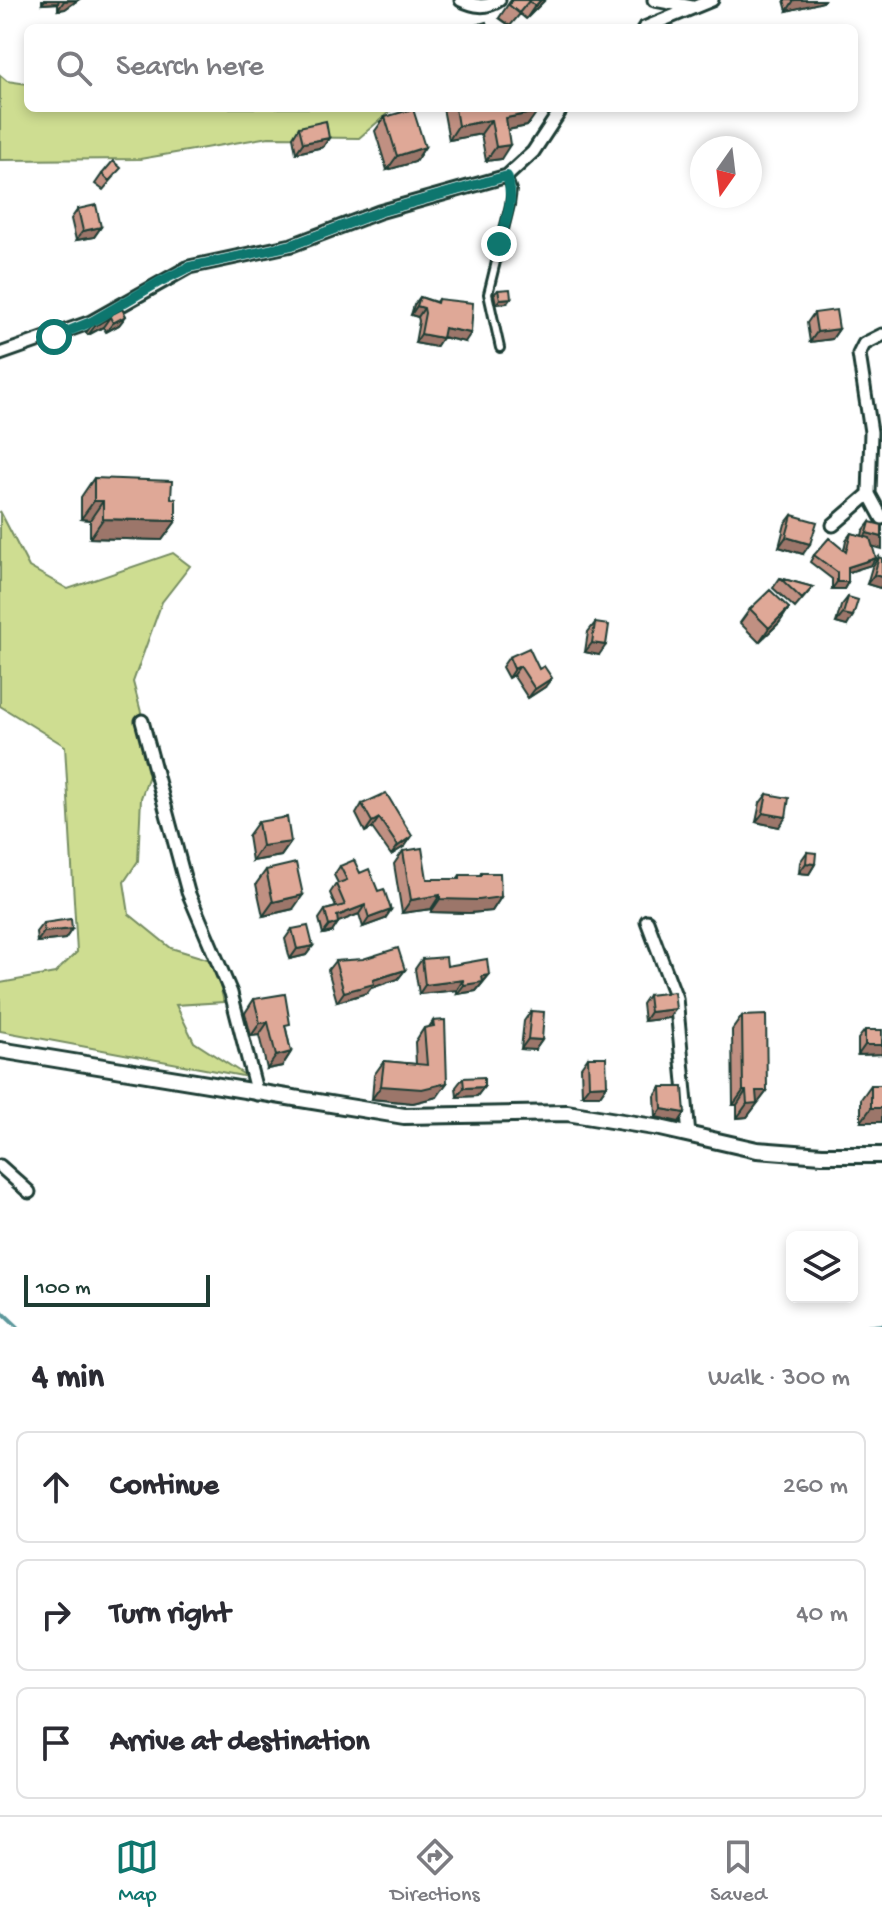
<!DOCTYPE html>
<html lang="en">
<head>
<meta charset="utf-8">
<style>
	:root { --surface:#fff; --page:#f7f7f7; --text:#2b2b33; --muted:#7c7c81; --line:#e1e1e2; --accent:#0f766e }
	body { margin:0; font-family:"Gochi Hand",sans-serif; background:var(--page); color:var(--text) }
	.controls { position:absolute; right:24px; bottom:24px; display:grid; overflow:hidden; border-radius:12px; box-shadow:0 4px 12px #0003 }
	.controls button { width:72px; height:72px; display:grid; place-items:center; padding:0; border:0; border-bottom:2px solid var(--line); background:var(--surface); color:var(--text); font:40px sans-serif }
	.compass { position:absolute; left:690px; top:136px; width:72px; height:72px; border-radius:50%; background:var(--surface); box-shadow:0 4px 12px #0003; rotate:194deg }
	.scale { position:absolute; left:24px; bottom:20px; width:186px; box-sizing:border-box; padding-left:8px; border:4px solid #1f3d34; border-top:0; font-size:22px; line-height:28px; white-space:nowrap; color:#1f3d34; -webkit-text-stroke:6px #fff; paint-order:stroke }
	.stop { position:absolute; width:24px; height:24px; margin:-18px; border:6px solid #0f766e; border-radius:50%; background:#fff }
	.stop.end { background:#0f766e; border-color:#fff; box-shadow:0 2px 8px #0008 }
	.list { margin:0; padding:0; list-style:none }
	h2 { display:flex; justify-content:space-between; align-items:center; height:104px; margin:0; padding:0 32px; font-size:34px }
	h2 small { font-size:26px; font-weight:400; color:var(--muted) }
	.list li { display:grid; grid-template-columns:52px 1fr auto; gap:24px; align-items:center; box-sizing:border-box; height:112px; margin:0 16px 16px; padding:0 16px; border:2px solid var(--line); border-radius:12px }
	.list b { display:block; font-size:30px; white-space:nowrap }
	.list em { font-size:26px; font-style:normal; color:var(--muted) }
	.icon { flex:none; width:44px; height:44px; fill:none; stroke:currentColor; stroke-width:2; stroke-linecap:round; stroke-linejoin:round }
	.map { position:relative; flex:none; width:882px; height:1327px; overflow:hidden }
	.search { position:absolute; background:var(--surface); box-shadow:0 4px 12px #0003; left:24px; right:24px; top:24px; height:88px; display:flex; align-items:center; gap:20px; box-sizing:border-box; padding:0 28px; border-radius:12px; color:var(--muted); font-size:30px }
	.sheet { height:488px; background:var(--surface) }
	nav { display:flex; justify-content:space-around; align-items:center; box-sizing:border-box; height:112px; border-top:2px solid var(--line); background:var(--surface); font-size:22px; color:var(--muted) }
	nav a { display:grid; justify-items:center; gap:4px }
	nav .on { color:var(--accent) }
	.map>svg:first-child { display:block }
</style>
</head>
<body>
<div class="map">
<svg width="882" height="1327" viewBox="0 0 882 1327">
	<rect width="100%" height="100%" fill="#fff"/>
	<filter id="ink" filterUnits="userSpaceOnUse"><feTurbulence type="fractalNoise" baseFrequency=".0125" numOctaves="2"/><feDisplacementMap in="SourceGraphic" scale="16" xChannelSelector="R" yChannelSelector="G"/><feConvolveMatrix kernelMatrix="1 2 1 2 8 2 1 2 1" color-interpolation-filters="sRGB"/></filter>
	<g filter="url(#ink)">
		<!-- green -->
		<path fill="#cedd91" stroke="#768d62" stroke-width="2" d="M0,75L7,81L28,84V108H394L359,138L269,137L140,159L0,160Z
			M0,511L29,567L68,589L173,553L190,566L162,602L133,682L154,761L141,798L138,861L124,882L129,914L171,948L214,961L224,1002L176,1005L194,1042L248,1077L0,1031V983L55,973L77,952L65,746L0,706Z"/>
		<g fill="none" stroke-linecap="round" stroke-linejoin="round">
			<!-- stream -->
			<path stroke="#5c989c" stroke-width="4" d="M0,1310L18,1327
				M865,1327L882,1325"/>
			<defs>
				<path id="service" d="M500,348L488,294L510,205L512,190L507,176"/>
				<path id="minor" d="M461,0C474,6 486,9 499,0
					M654,0L692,7
					M644,28L712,0
					M882,335L864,344L859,354L871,432L869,494L882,518
					M0,354L91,322L189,267L292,245L379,212L507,176L533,152L562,108
					M833,525L869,494
					M142,721L188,892L231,993L257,1094
					M647,921L676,998L689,1135
					M0,1166L29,1192"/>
				<path id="tertiary" d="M0,1050L404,1116L567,1113L660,1128L757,1150L822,1155H882"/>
			</defs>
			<!-- service casing -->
			<use href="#service" stroke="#1f3d34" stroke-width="12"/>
			<!-- minor casing -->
			<use href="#minor" stroke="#1f3d34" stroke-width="17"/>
			<!-- tertiary casing -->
			<use href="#tertiary" stroke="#1f3d34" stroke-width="20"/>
			<!-- service -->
			<use href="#service" stroke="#fff" stroke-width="6"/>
			<!-- minor -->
			<use href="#minor" stroke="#fff" stroke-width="11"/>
			<!-- tertiary -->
			<use href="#tertiary" stroke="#fff" stroke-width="14"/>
		</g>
		<!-- wall -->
		<path fill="#c09082" stroke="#1f3d34" stroke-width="2" d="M42,0H78L65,9L58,10V3L42,4Z
			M511,0H545L526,19L520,14L510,26L499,18Z
			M784,0H824L823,2L787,11Z
			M443,108H536L527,126L508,130L501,159L486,161L481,134L449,140Z
			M385,117L425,147L415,162L387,170L375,131Z
			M299,127L329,138L323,147L296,153L293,137Z
			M102,174L114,177L103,190L95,184Z
			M78,209L101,227L94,237L76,240L71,219Z
			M498,290L507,303L496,304L494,294Z
			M420,297L436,302L438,299L465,342L442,337L436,347L415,343L419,321L418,317L411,315L414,305Z
			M122,309L126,316L119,325L106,332L103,327L88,335L86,333L93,323Z
			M814,313L839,329L832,339L810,342L807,323Z
			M94,478L171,498L176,521L162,540L90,538V520L81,519V497Z
			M792,515L803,554L779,547L785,524Z
			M870,522L872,546L871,565L848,572V582L844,589H832V579L810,562L814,555L844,550L846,540L851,533L862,536L863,531Z
			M879,557L880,588L867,584L872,567Z
			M780,578L813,587L795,608L773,588Z
			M848,597L847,626L836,623L841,606Z
			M789,608L779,623L759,642L740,623L750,609Z
			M595,623L599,655L585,652L588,632Z
			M509,657L545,687L528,698L513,675L508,678L502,667Z
			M767,794L779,827L756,822L760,803Z
			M362,804L412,836L405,846L391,855L372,828L365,832L356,814Z
			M258,822L291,842L281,856L252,861L248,836Z
			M403,851L427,879H457L460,875H480L481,873L501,897L492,911L469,913L431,912V909L402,913L394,864Z
			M807,852L815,864L809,874L799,873L800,862Z
			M340,866L360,873L385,919L363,927L359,914L338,922L332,932L323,934L319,919L325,910L336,907L330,893L336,884L338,883L334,875Z
			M266,870L293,909L263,916L256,884Z
			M43,923L72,929L65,939L37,942L36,932Z
			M292,929L313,946L306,955L290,959L285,939Z
			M422,959L447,966L489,975L476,991L457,994V990L419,994L415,969Z
			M335,961L405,970L398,979L371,988L367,993L337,1002L328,970Z
			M648,995L669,1018L644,1021L642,1004Z
			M254,999L286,1029L291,1052L282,1066L267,1069L259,1035L251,1036L245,1013Z
			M531,1011L542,1040L535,1050L521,1049L524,1021Z
			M742,1016L767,1091L747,1117L737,1118V1105H733L732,1030Z
			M433,1021L437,1097L413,1103L372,1099L374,1075L384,1061L416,1064L415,1042L424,1028L429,1027Z
			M865,1030H882V1054L858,1055V1039Z
			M588,1057L607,1085L600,1095H582L581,1067Z
			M463,1078L484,1087L477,1096L457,1097L456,1087Z
			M871,1085H882V1122H861V1099Z
			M661,1087L685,1113L679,1122L656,1117L655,1096Z"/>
		<!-- shaded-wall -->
		<path fill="#9c766a" stroke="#1f3d34" stroke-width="2" d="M45,0H59L58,3L42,4Z
			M78,0L65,9L58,10L64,1Z
			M541,0H545L526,19L535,6Z
			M794,0H824L823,2L787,11Z
			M537,112L527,126L496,132L506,118Z
			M491,120L481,134L449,140L458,126Z
			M329,138L323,147L296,153L303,143Z
			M510,145L501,159L486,161L496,147Z
			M425,147L415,162L387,170L397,156Z
			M101,227L94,237L76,240L83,231Z
			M511,298L507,303L496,304L500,299Z
			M417,306L424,308L418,317L411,315Z
			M126,316L119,325L106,332L113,323Z
			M110,317L103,327L88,335L95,326Z
			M444,328L471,333L465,342L438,336Z
			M839,329L832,339L810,342L817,332Z
			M421,334L442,338L436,347L415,343Z
			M94,501H103L90,520L81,519Z
			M103,519L176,521L162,540L90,538Z
			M867,533L882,537V549L860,543Z
			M786,537L810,544L803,554L779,547Z
			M876,558L871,565L843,574L848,567Z
			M874,575L882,577V585L880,588L867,584Z
			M837,582H848L844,589H832Z
			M789,608L779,623L759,642L769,628Z
			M843,614L853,616L847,626L836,623Z
			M592,643L606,645L599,655L585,652Z
			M520,666L513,675L508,678L514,669Z
			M552,678L545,687L528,698L535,689Z
			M763,813L786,817L779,827L756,822Z
			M379,818L372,828L365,832L372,822Z
			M412,836L405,846L391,855L398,846Z
			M291,842L281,856L252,861L262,846Z
			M806,863L815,864L809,874L799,873Z
			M303,895L293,909L263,916L273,902Z
			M440,895L431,909L402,913L411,900Z
			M501,897L492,911L469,913L431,912L440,899Z
			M365,905L359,914L331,925L337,916Z
			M391,910L385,919L363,927L369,918Z
			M338,923L332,932L323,934L329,926Z
			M72,929L65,939L37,942L44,932Z
			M313,946L306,955L290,959L297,949Z
			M405,970L398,979L371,988L367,993L337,1002L344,992L373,980Z
			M489,975L476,991L457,994L464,985L482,976Z
			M463,980L457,990L419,994L425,985Z
			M676,1009L669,1018L644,1021L650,1012Z
			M268,1022L259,1035L251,1036L260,1023Z
			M528,1039L542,1040L535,1050L521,1049Z
			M865,1045H882V1054L858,1055Z
			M291,1052L282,1066L267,1069L276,1056Z
			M447,1083L437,1097L413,1103L372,1099L381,1086Z
			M607,1085L600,1095H582L589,1086Z
			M484,1087L477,1096L457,1097L464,1088Z
			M743,1091H746L737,1105H733Z
			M756,1091H767L747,1117L737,1118Z
			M871,1108H882V1122H861Z
			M662,1109L685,1113L679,1122L656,1117Z"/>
		<!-- building -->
		<path fill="#dfa897" stroke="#1f3d34" stroke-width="2" d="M513,0H541L535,6L529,1L519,13L509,5Z
			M486,22L488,28H468V27Z
			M455,108H536L537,112L506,118L510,145L496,147L491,120L458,126Z
			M413,109L425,147L397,156L385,117Z
			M326,121L329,138L303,143L299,127Z
			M113,161L121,168L109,181L102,174Z
			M96,205L101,227L83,231L78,209Z
			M510,289L511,298L500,299L498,290Z
			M420,297L437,303L438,299L473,303L471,333L444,328L442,338L421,334L425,313L424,308L417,306Z
			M122,309L126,316L113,323L110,317L95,326L93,323Z
			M836,310L839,329L817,332L814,313Z
			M94,478L172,481L171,498L176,499V521L103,519V501H94Z
			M792,515L817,522L810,544L786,537Z
			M870,522L882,525V537L867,533Z
			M851,533L870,538L876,558L848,567V582H837V572L814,555L829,538L846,552Z
			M879,557L882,558V577L874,575Z
			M780,578L813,587L802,599Z
			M770,590L789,608L769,628L750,609Z
			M848,597L858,600L853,616L843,614Z
			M595,623L609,625L606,645L592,643Z
			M529,648L539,669L544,666L552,678L535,689L520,666L514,669L509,657Z
			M386,793L412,836L398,846L379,818L372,822L362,804Z
			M767,794L789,798L786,817L763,813Z
			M287,817L291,842L262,846L258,822Z
			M422,848L427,879H460V875H481V873H500L501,897L479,900L440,899V895L411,900L403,851Z
			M807,852L816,853L815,864L806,863Z
			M354,860L360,873L369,869L378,891L384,889L391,910L369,918L365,905L337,916L338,923L329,926L325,910L345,905L336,884L347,880L340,866Z
			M296,863L303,895L273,902L266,870Z
			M71,919L72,929L44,932L43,923Z
			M308,926L313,946L297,949L292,929Z
			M398,948L405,970L373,980L374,984L344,992L335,961L363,959Z
			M446,957L447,966L487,959L489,975L482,976L483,982L464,985L463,980L425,985L422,959Z
			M674,992L676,1009L650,1012L648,995Z
			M285,994L290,1024L285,1025L291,1052L276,1056L268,1022L260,1023L254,999Z
			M531,1011L544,1012L542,1040L528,1039Z
			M766,1015L767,1091H756L757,1103L747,1104L746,1091H743L742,1016Z
			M445,1020L447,1083L422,1089L381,1086L384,1061L427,1065L424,1028L434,1026L433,1021Z
			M865,1030H882V1045H865Z
			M588,1057H606L607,1085L589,1086Z
			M484,1077V1087L464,1088L463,1078Z
			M871,1085H882V1108H871Z
			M661,1087H683L685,1113L662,1109Z"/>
	</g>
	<g fill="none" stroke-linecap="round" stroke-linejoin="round" filter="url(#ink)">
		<!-- route -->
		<path stroke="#0f766e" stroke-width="10" d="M54,337L91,322L159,282L189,267L292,245L379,212L507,176C515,199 506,221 499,244"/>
	</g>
</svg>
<div class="controls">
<button><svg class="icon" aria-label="layers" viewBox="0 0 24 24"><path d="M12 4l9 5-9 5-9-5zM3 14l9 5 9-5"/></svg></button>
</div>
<svg class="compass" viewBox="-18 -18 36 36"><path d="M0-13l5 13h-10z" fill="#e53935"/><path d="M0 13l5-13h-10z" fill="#7c7c81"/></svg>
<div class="scale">100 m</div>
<div class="stop" style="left:54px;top:337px"></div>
<div class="stop end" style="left:499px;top:244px"></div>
<div class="search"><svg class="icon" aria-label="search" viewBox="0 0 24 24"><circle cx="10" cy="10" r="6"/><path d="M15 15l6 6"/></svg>Search here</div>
</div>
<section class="sheet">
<h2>4 min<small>Walk · 300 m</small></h2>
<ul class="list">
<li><svg class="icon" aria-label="ahead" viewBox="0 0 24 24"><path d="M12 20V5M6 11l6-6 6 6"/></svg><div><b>Continue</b></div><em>260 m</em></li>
<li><svg class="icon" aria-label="right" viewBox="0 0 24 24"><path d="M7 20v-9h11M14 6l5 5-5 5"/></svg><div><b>Turn right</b></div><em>40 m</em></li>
<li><svg class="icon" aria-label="arrive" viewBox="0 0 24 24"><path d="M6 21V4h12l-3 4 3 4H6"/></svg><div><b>Arrive at destination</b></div></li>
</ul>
</section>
<nav>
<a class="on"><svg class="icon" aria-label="map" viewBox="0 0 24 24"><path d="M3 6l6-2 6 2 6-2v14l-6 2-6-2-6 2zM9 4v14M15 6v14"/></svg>Map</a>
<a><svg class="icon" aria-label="directions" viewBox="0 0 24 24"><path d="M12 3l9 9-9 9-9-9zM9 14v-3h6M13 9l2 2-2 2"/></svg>Directions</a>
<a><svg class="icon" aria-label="saved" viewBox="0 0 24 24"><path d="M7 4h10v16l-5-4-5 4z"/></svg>Saved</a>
</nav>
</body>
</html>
